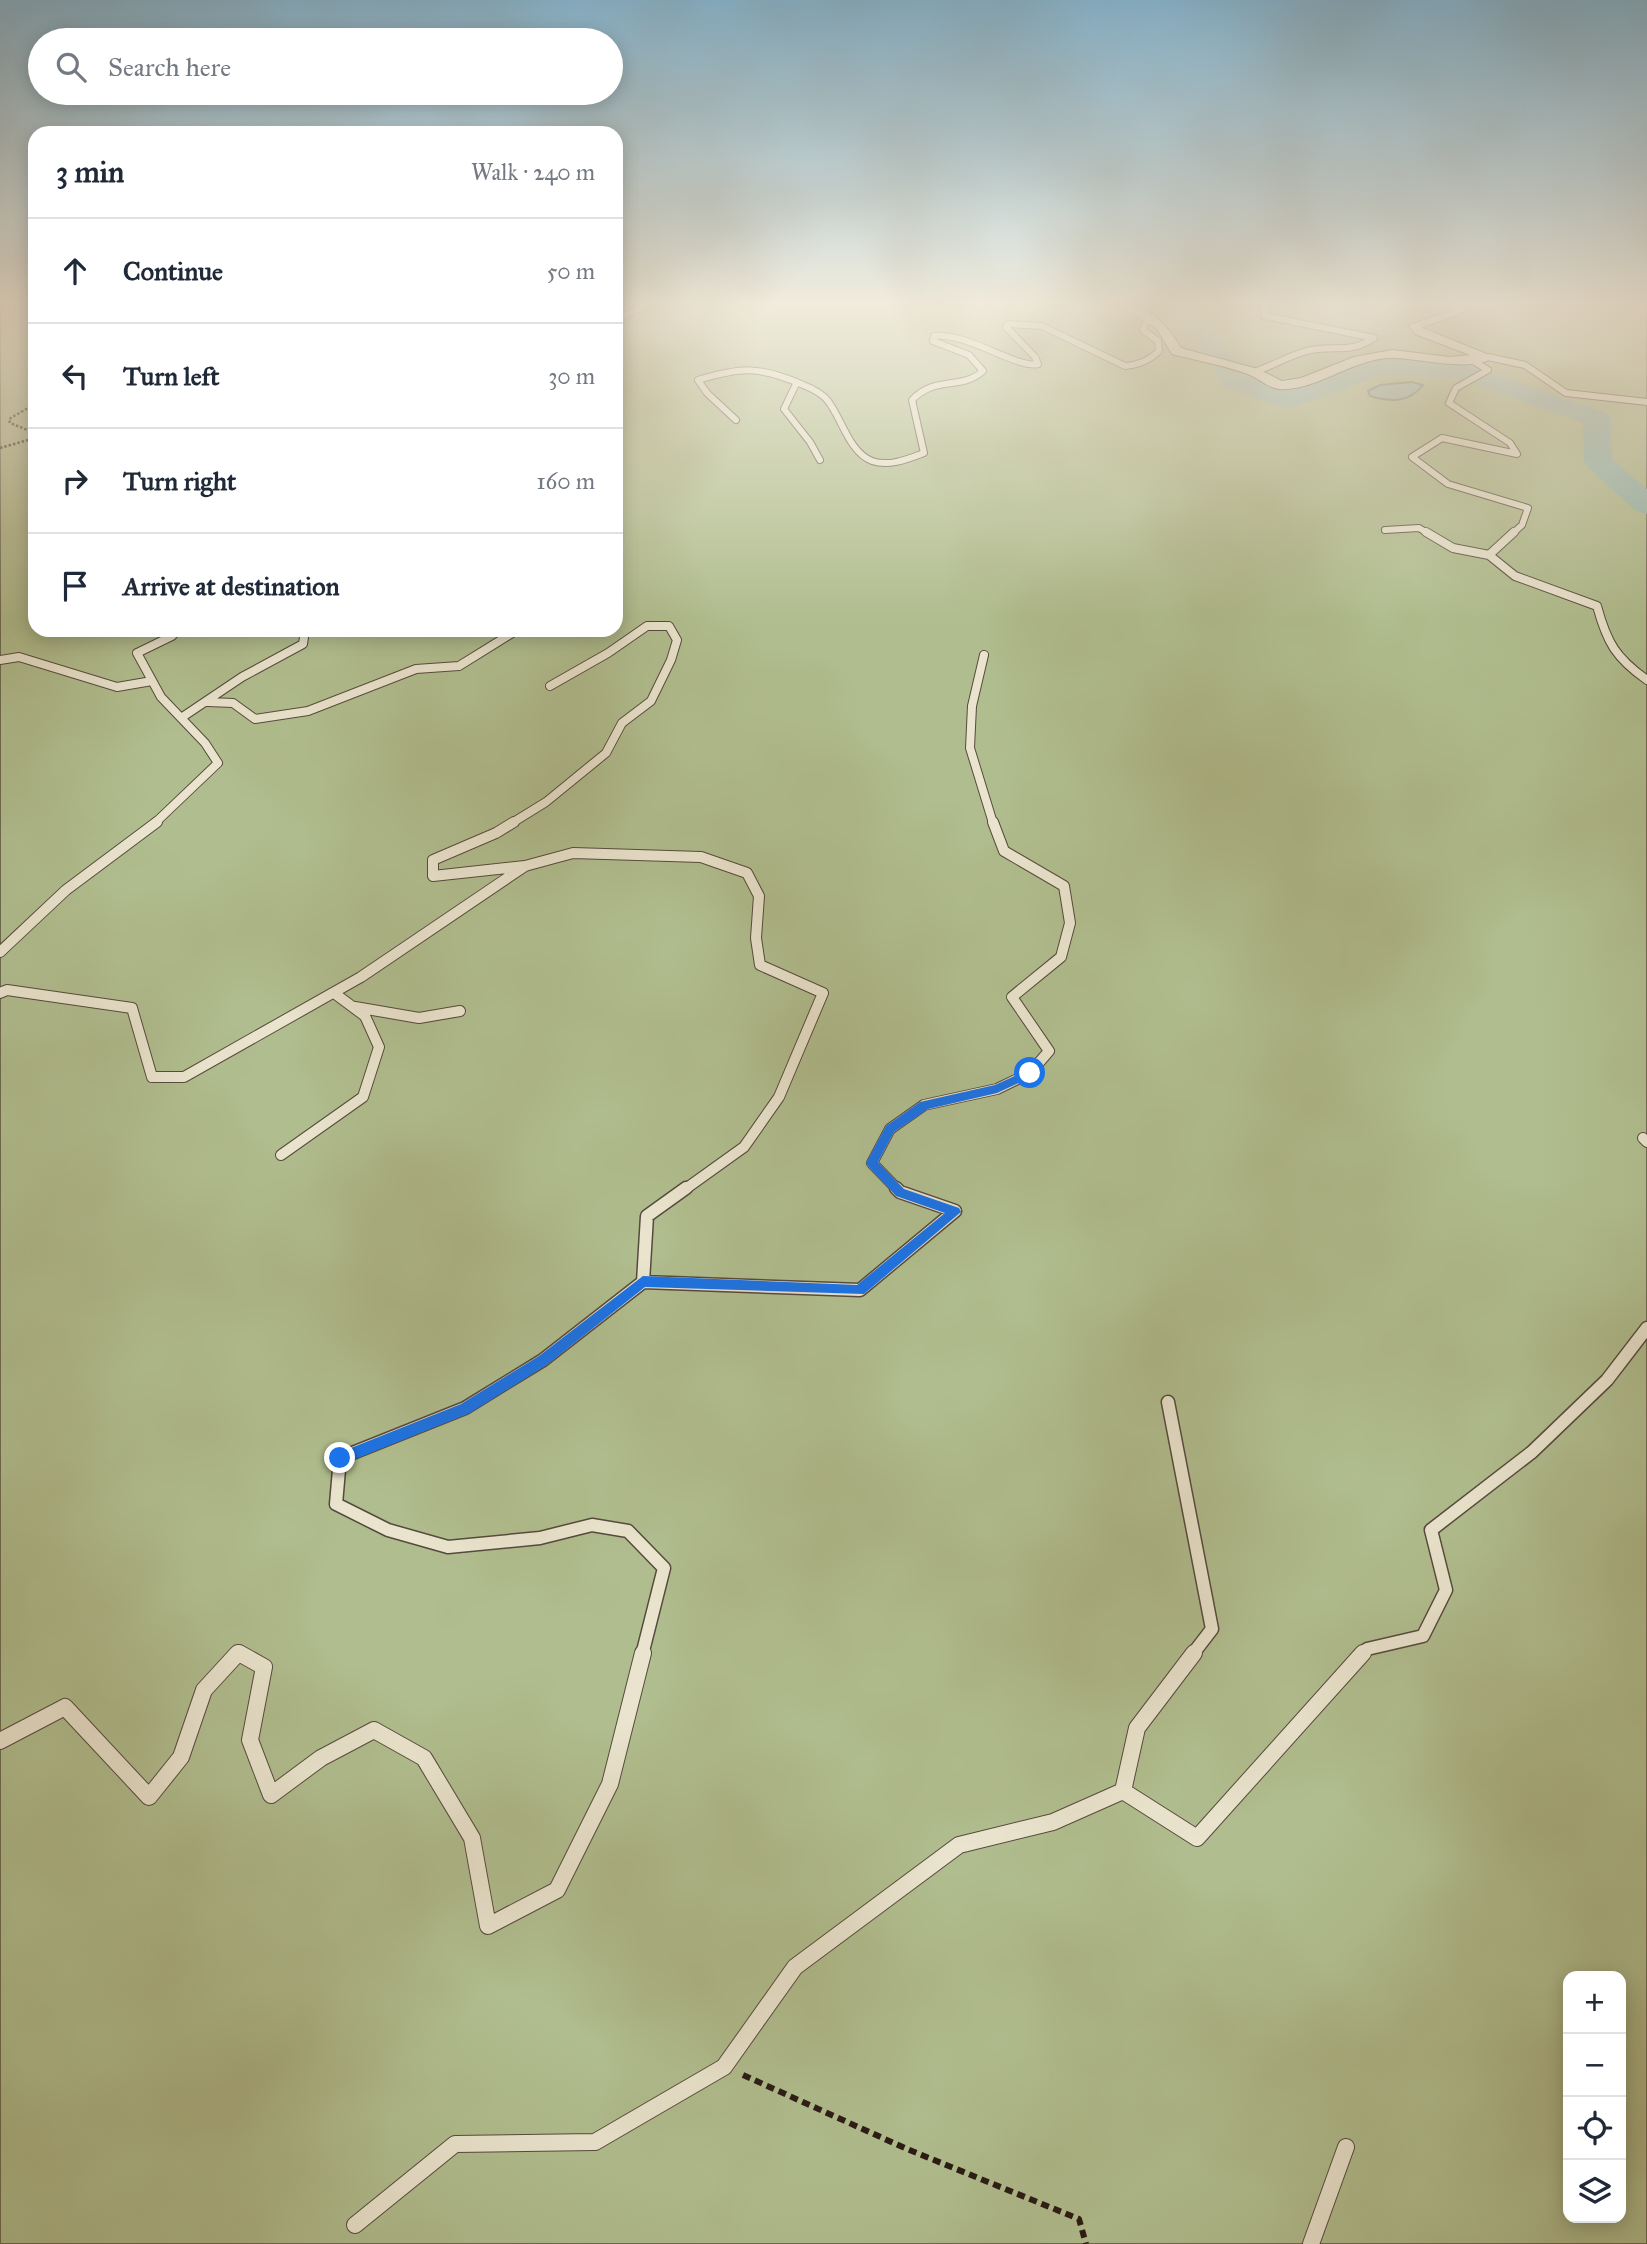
<!DOCTYPE html>
<html lang="en">
<head>
<meta charset="utf-8">
<style>
	:root { --surface:#fff; --page:#f2f2f3; --text:#1f2937; --muted:#747a83; --line:#e0e1e3 }
	body { margin:0; font-family:"IM FELL Great Primer",serif; background:var(--page); color:var(--text) }
	.controls { position:absolute; right:21px; bottom:21px; display:grid; overflow:hidden; border-radius:14px; box-shadow:0 4px 18px #0003 }
	.controls button { width:63px; height:63px; display:grid; place-items:center; padding:0; border:0; border-bottom:2px solid var(--line); background:var(--surface); color:var(--text); font:35px sans-serif }
	.stop { position:absolute; width:21px; height:21px; margin:-16px; border:5px solid #1a73e8; border-radius:50%; background:#fff }
	.stop.end { background:#1a73e8; border-color:#fff; box-shadow:0 2px 7px #0008 }
	.list { margin:0; padding:0; list-style:none }
	h2 { display:flex; justify-content:space-between; align-items:center; height:91px; margin:0; padding:0 28px; font-size:30px }
	h2 small { font-size:23px; font-weight:400; color:var(--muted) }
	.list li { display:grid; grid-template-columns:46px 1fr auto; gap:21px; align-items:center; box-sizing:border-box; height:105px; padding:0 28px; border-top:2px solid var(--line) }
	.list b { display:block; font-size:26px; white-space:nowrap }
	.list em { font-size:23px; font-style:normal; color:var(--muted) }
	.icon { flex:none; width:38px; height:38px; fill:none; stroke:currentColor; stroke-width:2; stroke-linecap:round; stroke-linejoin:round }
	.map { position:relative; flex:none; width:1647px; height:2244px; overflow:hidden }
	.search { position:absolute; background:var(--surface); box-shadow:0 4px 18px #0003; left:28px; top:28px; width:595px; height:77px; display:flex; align-items:center; gap:18px; box-sizing:border-box; padding:0 24px; border-radius:38px; color:var(--muted); font-size:26px }
	.panel { position:absolute; background:var(--surface); box-shadow:0 4px 18px #0003; left:28px; top:126px; width:595px; height:511px; border-radius:21px }
	.map>svg:first-child { display:block }
</style>
</head>
<body>
<div class="map">
<svg width="1647" height="2244" viewBox="0 0 1647 2244">
	<rect width="100%" height="100%" fill="#dfd5b4"/>
	<filter id="stains"><feTurbulence type="fractalNoise" baseFrequency=".00286" numOctaves="4"/><feColorMatrix values="0 0 0 0 .2 0 0 0 0 .09 0 0 0 0 .02 0 0 0 .5 -.17"/></filter>
	<radialGradient id="worn" r=".72"><stop offset=".6" stop-color="#630" stop-opacity="0"/><stop offset="1" stop-color="#630" stop-opacity=".3"/></radialGradient>
	<!-- green -->
	<path fill="#b0bd8e" stroke="#6c6c52" stroke-width="2" fill-rule="evenodd" d="M0,305H35V630H616V305H1647V2244H0ZM1568,1976H1621V2218H1568Z"/>
	<!-- water -->
	<path fill="#93b8af" stroke="#697971" stroke-width="2" d="M1412,382L1423,385C1409,403 1391,402 1370,396L1368,391L1380,385Z"/>
	<g fill="none" stroke-linecap="round" stroke-linejoin="round">
		<!-- river -->
		<path fill="#93b8af" fill-rule="evenodd" d="M1165,305H1192L1210,321L1241,375L1288,391L1379,359L1459,362L1607,413L1611,419L1612,459L1647,489V514L1636,511L1588,467L1584,461L1583,423L1456,378L1382,375L1297,406L1288,408L1279,406L1222,386L1191,330Z"/>
		<defs>
			<path id="lane-far4" d="M616,320L646,305
				M1488,357L1525,365L1566,393L1647,402
				M1470,359L1488,370L1456,388L1449,403L1510,443L1517,454L1442,438L1412,457L1448,484L1528,508L1522,525L1512,534
				M1254,372C1273,366 1291,354 1311,350C1336,345 1350,354 1374,338L1265,316V306
				M797,382L784,409L810,442L820,460
				M736,420L707,393L698,380C742,367 759,366 801,384C811,388 822,393 828,401C842,419 849,452 872,461C889,467 908,459 924,453L912,400C936,375 960,391 983,371L969,355L933,341L934,336C967,332 1017,369 1038,364L1035,357L1006,327L1008,324L1042,326L1125,366C1139,365 1149,361 1159,351L1158,341L1143,330L1147,320
				M1385,530L1419,528L1429,534"/>
			<path id="lane-far3" d="M1426,532L1453,548L1489,555
				M1514,532L1489,555L1515,576L1597,606C1607,643 1616,658 1647,680
				M984,655L972,706L970,748L993,823
				M0,660L19,657L117,687L152,681
				M208,702L233,703L255,719L308,711L416,669L459,666L517,630
				M181,718L242,677L303,644L305,630
				M155,823L218,763L205,743L161,697L137,653L172,636L177,630
				M512,823L546,802L606,753L622,723L651,701L671,660L677,640L669,626H647L608,653L550,686"/>
			<path id="lane-far2" d="M525,866L573,853L701,857L747,873L759,896L756,938L760,965L823,993L779,1097L744,1147L684,1190
				M0,952L66,890L157,822
				M0,993L7,990L132,1008L152,1077H184L361,977L525,866L433,876V860L496,833L514,822
				M355,1007L419,1018L460,1011
				M1643,1138L1647,1142
				M281,1155L363,1097L379,1047L365,1016L334,993
				M898,1190L872,1163L890,1129L924,1105L997,1089L1030,1073L1049,1051L1012,997L1061,957L1070,923L1064,886L1004,851L993,822"/>
			<path id="lane-far1" d="M643,1282L647,1216L686,1188
				M1168,1402L1212,1629L1192,1655
				M236,1655L238,1653L242,1655
				M642,1655L664,1568L628,1531L592,1525L540,1538L448,1547L388,1530L336,1504L340,1458L465,1408L543,1360L643,1282L860,1290L955,1211L900,1192L896,1188
				M1362,1655L1367,1649L1423,1636L1446,1590L1431,1530L1532,1452L1607,1380L1647,1328"/>
			<path id="lane" d="M239,1653L264,1667L250,1740L271,1795L321,1758L374,1730L424,1758L472,1838L488,1926L557,1890L610,1784L643,1653
				M0,1741L65,1707L149,1797L181,1757L204,1690L238,1653
				M1123,1791L1137,1728L1194,1653
				M355,2225L455,2144L595,2142L724,2067L795,1967L959,1845L1053,1822L1123,1791L1197,1838L1363,1653
				M1311,2244L1346,2147"/>
			<path id="street" d="M1120,305C1150,305 1167,325 1181,348L1258,369L1282,381L1301,378L1354,357L1392,350L1450,357L1470,355L1415,334L1409,325L1453,310L1455,305H1467L1461,314L1422,327L1423,328L1494,357C1474,373 1418,358 1393,358C1354,357 1316,392 1279,389C1269,388 1259,379 1250,375C1225,365 1197,361 1172,354L1157,329Z"/>
		</defs>
		<!-- lane-far4 casing -->
		<use href="#lane-far4" stroke="#564a3d" stroke-width="8"/>
		<!-- lane-far3 casing -->
		<use href="#lane-far3" stroke="#564a3d" stroke-width="10"/>
		<!-- lane-far2 casing -->
		<use href="#lane-far2" stroke="#564a3d" stroke-width="12"/>
		<!-- lane-far1 casing -->
		<use href="#lane-far1" stroke="#564a3d" stroke-width="15"/>
		<!-- lane casing -->
		<use href="#lane" stroke="#564a3d" stroke-width="18"/>
		<!-- street casing -->
		<use href="#street" stroke="#564a3d" stroke-width="2"/>
		<!-- path-far1 -->
		<path stroke="#291b15" stroke-width="2.5" stroke-dasharray="2.5 2" stroke-linecap="butt" d="M35,404L9,419L10,423L35,433
			M0,448L35,438"/>
		<!-- path -->
		<path stroke="#291b15" stroke-width="6" stroke-dasharray="8 5" stroke-linecap="butt" d="M743,2075L907,2149L1079,2219L1086,2244"/>
		<!-- lane-far4 -->
		<use href="#lane-far4" stroke="#eae4ce" stroke-width="6"/>
		<!-- lane-far3 -->
		<use href="#lane-far3" stroke="#eae4ce" stroke-width="8"/>
		<!-- lane-far2 -->
		<use href="#lane-far2" stroke="#eae4ce" stroke-width="10"/>
		<!-- lane-far1 -->
		<use href="#lane-far1" stroke="#eae4ce" stroke-width="12"/>
		<!-- lane -->
		<use href="#lane" stroke="#eae4ce" stroke-width="16"/>
		<!-- street -->
		<use href="#street" fill="#eae4ce" fill-rule="evenodd"/>
	</g>
	<!-- sky -->
	<linearGradient id="sky" x2="0" y2="1"><stop stop-color="#86b6d1"/><stop offset="0.49" stop-color="#f1ecdd"/><stop offset="1" stop-color="#f1ecdd" stop-opacity="0"/></linearGradient>
	<rect width="1647" height="619" fill="url(#sky)"/>
	<!-- route -->
	<path fill="#1a73e8" d="M1030,1069L1034,1071V1076L997,1093L928,1109L894,1132L878,1162L904,1189L959,1208L961,1212L864,1294L645,1287L548,1364L470,1413L340,1465L336,1463V1454L461,1404L539,1356L643,1276L857,1285L945,1213L896,1196L868,1166L866,1163L886,1126L920,1102L995,1085Z"/>
	<rect width="100%" height="100%" filter="url(#stains)"/>
	<rect width="100%" height="100%" fill="url(#worn)"/>
</svg>
<div class="controls">
<button>+</button>
<button>−</button>
<button><svg class="icon" aria-label="locate" viewBox="0 0 24 24"><circle cx="12" cy="12" r="6"/><path d="M12 2v4M12 18v4M2 12h4M18 12h4"/></svg></button>
<button><svg class="icon" aria-label="layers" viewBox="0 0 24 24"><path d="M12 4l9 5-9 5-9-5zM3 14l9 5 9-5"/></svg></button>
</div>
<div class="stop" style="left:1030px;top:1073px"></div>
<div class="stop end" style="left:340px;top:1458px"></div>
<div class="search"><svg class="icon" aria-label="search" viewBox="0 0 24 24"><circle cx="10" cy="10" r="6"/><path d="M15 15l6 6"/></svg>Search here</div>
<section class="panel">
<h2>3 min<small>Walk · 240 m</small></h2>
<ul class="list">
<li><svg class="icon" aria-label="ahead" viewBox="0 0 24 24"><path d="M12 20V5M6 11l6-6 6 6"/></svg><div><b>Continue</b></div><em>50 m</em></li>
<li><svg class="icon" aria-label="left" viewBox="0 0 24 24"><path d="M17 20v-9H6M10 6l-5 5 5 5"/></svg><div><b>Turn left</b></div><em>30 m</em></li>
<li><svg class="icon" aria-label="right" viewBox="0 0 24 24"><path d="M7 20v-9h11M14 6l5 5-5 5"/></svg><div><b>Turn right</b></div><em>160 m</em></li>
<li><svg class="icon" aria-label="arrive" viewBox="0 0 24 24"><path d="M6 21V4h12l-3 4 3 4H6"/></svg><div><b>Arrive at destination</b></div></li>
</ul>
</section>
</div>
</body>
</html>
